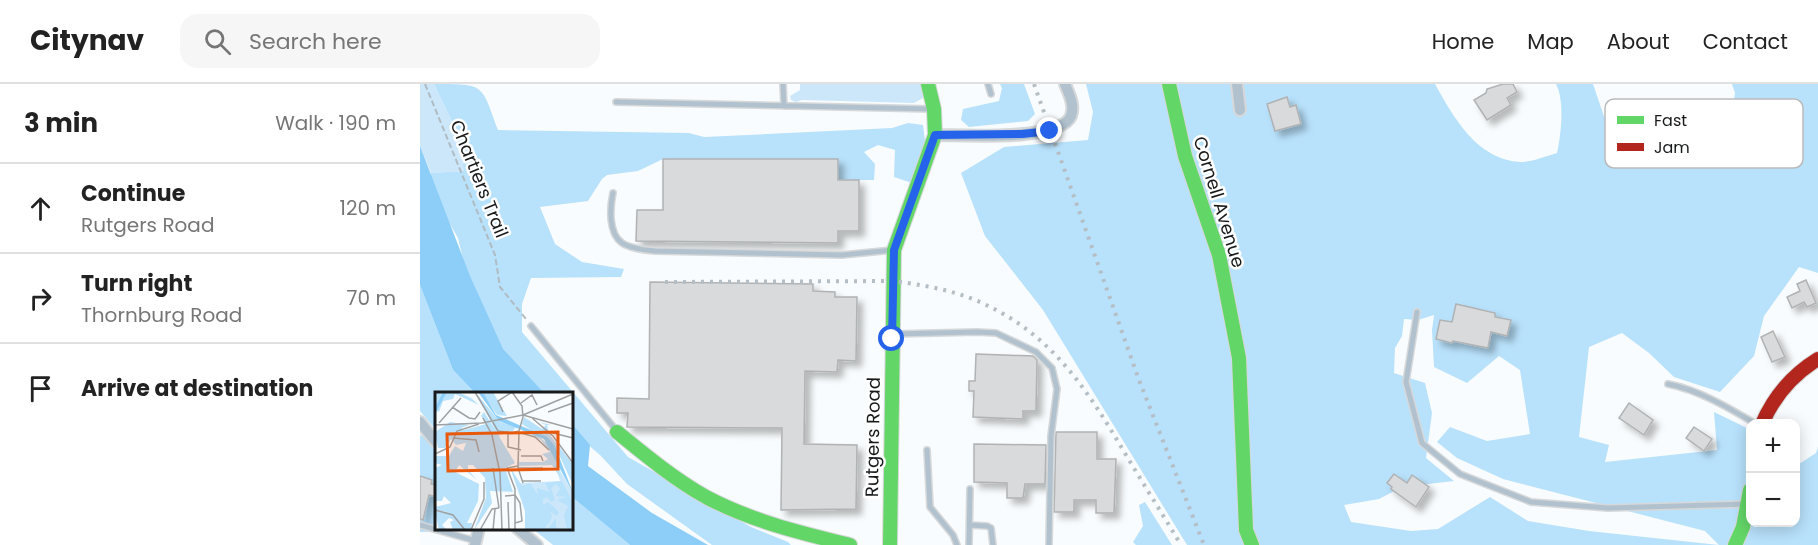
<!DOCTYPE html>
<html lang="en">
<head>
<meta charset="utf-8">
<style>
	:root { --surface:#fff; --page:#f6f6f6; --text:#222; --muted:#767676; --line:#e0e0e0 }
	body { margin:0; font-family:Poppins,sans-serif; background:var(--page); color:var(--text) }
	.controls { position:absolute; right:18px; bottom:18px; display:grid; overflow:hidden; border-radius:12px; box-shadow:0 3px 15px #0003 }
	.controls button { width:54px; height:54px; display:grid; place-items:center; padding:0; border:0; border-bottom:2px solid var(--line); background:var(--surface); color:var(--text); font:30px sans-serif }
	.stop { position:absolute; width:18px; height:18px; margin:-14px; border:4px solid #2563eb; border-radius:50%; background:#fff }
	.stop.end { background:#2563eb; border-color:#fff; box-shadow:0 2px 6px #0008 }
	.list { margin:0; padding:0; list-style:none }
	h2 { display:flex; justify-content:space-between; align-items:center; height:78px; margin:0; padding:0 24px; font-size:26px }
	h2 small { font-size:20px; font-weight:400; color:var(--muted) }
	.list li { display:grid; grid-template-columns:39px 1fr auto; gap:18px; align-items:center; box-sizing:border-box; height:90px; padding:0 24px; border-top:2px solid var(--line) }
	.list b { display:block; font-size:22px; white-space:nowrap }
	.list p { margin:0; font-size:20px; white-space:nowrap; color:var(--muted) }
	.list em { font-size:20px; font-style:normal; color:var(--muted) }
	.icon { flex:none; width:33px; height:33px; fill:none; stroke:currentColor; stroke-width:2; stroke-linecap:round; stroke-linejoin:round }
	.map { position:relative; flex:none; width:1398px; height:461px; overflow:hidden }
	header { display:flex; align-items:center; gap:36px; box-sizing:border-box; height:84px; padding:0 30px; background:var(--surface); border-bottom:2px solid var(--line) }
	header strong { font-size:28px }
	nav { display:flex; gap:33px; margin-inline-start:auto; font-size:21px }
	.search { width:420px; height:54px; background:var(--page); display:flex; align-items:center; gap:15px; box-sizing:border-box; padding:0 21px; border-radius:18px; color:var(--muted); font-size:22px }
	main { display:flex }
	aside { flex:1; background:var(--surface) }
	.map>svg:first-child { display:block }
</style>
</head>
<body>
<header>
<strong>Citynav</strong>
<div class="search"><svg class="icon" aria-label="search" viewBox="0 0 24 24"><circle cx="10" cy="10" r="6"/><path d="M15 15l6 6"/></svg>Search here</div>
<nav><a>Home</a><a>Map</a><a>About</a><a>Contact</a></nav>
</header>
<main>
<aside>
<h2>3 min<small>Walk · 190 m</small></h2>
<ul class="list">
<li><svg class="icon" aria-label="ahead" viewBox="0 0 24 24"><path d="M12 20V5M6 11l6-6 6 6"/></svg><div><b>Continue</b><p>Rutgers Road</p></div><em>120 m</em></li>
<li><svg class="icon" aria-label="right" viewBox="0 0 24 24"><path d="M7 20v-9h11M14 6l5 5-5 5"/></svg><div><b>Turn right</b><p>Thornburg Road</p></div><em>70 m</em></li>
<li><svg class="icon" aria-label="arrive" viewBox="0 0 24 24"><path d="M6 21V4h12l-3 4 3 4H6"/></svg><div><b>Arrive at destination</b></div></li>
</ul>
</aside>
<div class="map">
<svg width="1398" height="461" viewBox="0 0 1398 461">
	<defs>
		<filter id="shadow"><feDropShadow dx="5.5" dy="5.5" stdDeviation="3" flood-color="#0004"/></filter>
	</defs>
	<rect width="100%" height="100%" fill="#f9fcfe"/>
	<!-- green -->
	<path fill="#cce7fa" d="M0,0H14L36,46L44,87L11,89L0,62Z
		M380,0H502L505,10L503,14L494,19L382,16L376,18L371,16L370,12L380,6Z"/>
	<!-- forest -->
	<path fill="#b8e1fb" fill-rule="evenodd" d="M14,0C66,0 61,0 78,46L269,49L284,53L472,44L488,39L503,41L505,57L492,99L474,93L475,66L458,61L444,68L455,80L454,96H418V75H243L218,87L187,91L182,95L168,117L120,123L135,160L162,178L204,185L201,193L111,194L102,220V248L208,373L331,443L368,458L371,461H292L207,400L180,371L152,347V310L118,309L74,264L46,188L38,154L8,102L11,89L44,87L36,46Z
		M580,0H604L615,30L608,37L549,43L541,36L543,25L579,17L582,4Z
		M666,0H1015C1034,34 1057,76 1101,78C1112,78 1126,72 1137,69C1141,51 1145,17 1136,0H1173L1190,50L1200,62L1219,70L1252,71L1286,51L1312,28L1315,9L1312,0H1398V189L1379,183L1344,232L1334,272L1300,308L1254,293L1229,269L1202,249L1169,263L1159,353L1189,361L1185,378L1297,366L1294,328L1329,345L1330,438H1376V382L1396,369L1398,363V461H767L623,226L565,152L541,89L584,63L668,56L673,28ZM1014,231L1012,246L1014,283L1047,299L1079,272L1100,286L1110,350L1067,357L1030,343L1017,358L1037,374L1083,395L1285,447L1299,461L1169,447L1108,437L1070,413L1018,445L991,447L931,438L924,421L959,415L982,403L1034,397L1006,374L1012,329L1005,299L974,289L975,264L982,252L984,235L998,236Z
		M0,201L33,286L55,309L16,310V346L0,327Z
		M0,351L6,353L16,365V444L35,445L34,447L0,448Z
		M152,413L210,461H133L113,445L152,444Z
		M725,418L752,461H716L713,458L723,442L719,421Z"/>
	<!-- water -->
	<path fill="#8ccef8" d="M0,62L50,192L83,265L124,309H55L33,286L0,201Z
		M152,340L170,361L168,382L232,429L288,461H210L152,413Z"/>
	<!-- building -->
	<path fill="#d8dadb" stroke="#b0b2b4" stroke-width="1.5" filter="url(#shadow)" d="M1083,0H1093L1097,8L1087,14L1091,21L1067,36L1054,16L1066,9L1067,5Z
		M867,13L870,23L876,21L881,40L855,47L847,20Z
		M243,75H418V96H439V147H418V159L216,157L217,126H243Z
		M1386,196L1396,219L1387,223L1384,218L1372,224L1367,213L1380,207L1377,200Z
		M230,198L393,200V207L415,208V213H437L436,277L418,276L417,288L385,287L384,360L437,361L436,425L361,426L362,344L207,343L208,329H197V314L229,315Z
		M1036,220L1075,229V233L1091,236L1087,252L1071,248L1068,264L1033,257L1032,259L1016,255L1020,236L1032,238Z
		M1353,247L1365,273L1352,278L1341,253Z
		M556,270L613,272L617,276L616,327H603V335L553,333L554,307H549V297H555Z
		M1209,319L1233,336L1224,351L1199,334Z
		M1274,343L1292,355L1284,367L1266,354Z
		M636,348H677V375H696L694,429H676V416H654V428H634Z
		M554,360L626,361L625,400H605L603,414H587V399L554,398Z
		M974,390L987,399L992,391L1009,403L996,423L971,405L972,403L967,399Z
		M0,392L12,396L11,400L16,401V413L9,411L3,436L0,435Z"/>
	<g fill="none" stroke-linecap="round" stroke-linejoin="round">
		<defs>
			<path id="lane" d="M363,0L364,22
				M568,0L571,10
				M196,18L512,25
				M193,109C190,123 188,149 202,159C211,165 225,166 235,167L422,171L473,166
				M997,228L986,298L1002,359L1040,390L1111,418L1188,424L1327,420
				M111,242L196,346
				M474,250L557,248L576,249L616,268L632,284L637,305L631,352L629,461
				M1248,300C1279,306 1309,324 1336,340
				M507,366L510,423L533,451L537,461
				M0,441L56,457
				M550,441L567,442L571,444L573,461
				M549,461L550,405"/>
			<path id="street" d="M817,0L820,26
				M515,51C541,51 640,58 651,32C655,21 649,10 645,0
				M0,338L16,358
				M97,444L117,461
				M55,461L59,444"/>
			<path id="fast" d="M749,0L765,72L799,171L819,274L826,446L832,461
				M197,348C225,371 254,395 286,413C331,437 381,449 430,461
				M470,461L474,166L515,51L514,25L508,0
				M1315,461L1323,443L1330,406"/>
			<path id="jam" d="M1342,340C1354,312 1372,291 1398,275"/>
		</defs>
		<!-- lane casing -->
		<use href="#lane" stroke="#d6d8d9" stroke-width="8"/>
		<!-- street casing -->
		<use href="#street" stroke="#d6d8d9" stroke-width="14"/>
		<!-- fast casing -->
		<use href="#fast" stroke="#d6d8d9" stroke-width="16"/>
		<!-- jam casing -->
		<use href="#jam" stroke="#d6d8d9" stroke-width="16"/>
		<!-- path -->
		<path stroke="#b0bbc2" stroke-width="2" stroke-dasharray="6 3" stroke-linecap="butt" d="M5,0L75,171L80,203L106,235"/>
		<!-- lane -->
		<use href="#lane" stroke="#b1c2ce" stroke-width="5"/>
		<!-- street -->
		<use href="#street" stroke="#b1c2ce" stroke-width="10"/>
		<!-- fast -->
		<use href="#fast" stroke="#63d668" stroke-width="14"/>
		<!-- jam -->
		<use href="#jam" stroke="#b3261e" stroke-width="14"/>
		<!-- rail -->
		<path stroke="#b4bec4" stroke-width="4" stroke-dasharray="3 6" stroke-linecap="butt" d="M614,0L719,296L784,461
			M245,198L473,197C503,201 534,206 562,219C633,251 668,307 706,371C724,401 743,431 761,461"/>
	</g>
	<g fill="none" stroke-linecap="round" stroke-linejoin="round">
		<!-- route -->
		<path stroke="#2563eb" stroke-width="8" d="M472,255L474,166L515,51L602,50L630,47"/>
	</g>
	<g text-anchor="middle" stroke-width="5" stroke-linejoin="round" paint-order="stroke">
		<!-- street labels -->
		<g font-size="18" fill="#18191a" stroke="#fff">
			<text transform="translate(59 95) rotate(68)" y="6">Chartiers Trail</text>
			<text transform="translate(799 118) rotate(73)" y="6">Cornell Avenue</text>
			<text transform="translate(453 353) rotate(-89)" y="6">Rutgers Road</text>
		</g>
	</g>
	<!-- overview -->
	<g transform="translate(15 308)">
		<rect width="138" height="138" fill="#f9fcfe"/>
		<path d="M120,70L138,101V138H96L85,91L125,89Z" fill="#cce7fa"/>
		<path d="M0,0H23L36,6L44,13L20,2L18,7L8,9L4,20L1,18ZM40,0L65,30L81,35L77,40L63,39L65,45L62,41L80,71L70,76L78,100L55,99L57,111L39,138L51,106L50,86L38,73H33V78L42,88L24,73L20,80L44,92L43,109L32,131H37L36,138H18L15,130L19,128L14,126L7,133L12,138H4L0,119L13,120L0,118V115L16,111L9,104L7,109H0V76L7,73L0,71V64H14L20,54L28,59L31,51L21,53L16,47L10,56H3L0,40L15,30L34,33L26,36L29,38L51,32L46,24L49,20L61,39ZM47,0H58L72,24L62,23ZM89,25L107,37L111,33L104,30L116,33H112L114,42L137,71L138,93L120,54L87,32ZM86,36L101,42L117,56L126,87L117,73L84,74V70H108L113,67L107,62L115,60L106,48ZM75,75L87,94L95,91L103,103L102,96L115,100L110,91L127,89L138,111L136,138H132L129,123L133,114L122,108L131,105L121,104L125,96L121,92L116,96L120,108L116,110L112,105L108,107V113L113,110L124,120L122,124L116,120L117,126L110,136L113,137L121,126V135L125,138H90V119Z" fill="#b8e1fb"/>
		<path d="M43,0L49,2L61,23L112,45L120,54L138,101L109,47L64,29Z" fill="#8ccef8"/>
		<path fill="none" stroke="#8ccef8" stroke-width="3" d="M0,19L10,0"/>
		<path fill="none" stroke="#9fa1a3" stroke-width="1.5" d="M40,0L63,39L76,41L84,39L88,25L87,14L77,0M86,11L97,3L102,13M17,15L34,26L40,27L45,20M68,20L63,9L77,0M113,20L138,11M88,23L138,2M48,26L57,43L65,81L67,138M97,26L118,44L138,71M4,31L26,6M0,33L47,31L88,23L138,37M84,39L83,76L88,91M73,41V55L86,58M86,41L100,45L114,58M118,41L138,46M18,46L41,48L44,60M0,62L15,55L22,39L44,32M86,64H106L108,69M58,76L64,116M83,76H108M87,89H106M70,104L80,103L85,111L87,129L80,131M73,110L74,138M0,118L18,123L30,138M36,138L49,107V90M45,138L57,117L64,116M58,138L60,117M80,138V97L72,76L83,74"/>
		<path fill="#e8590c" fill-opacity="0.15" stroke="#e8590c" stroke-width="3" d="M123,40V77L13,79L12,42Z"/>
		<rect width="138" height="138" fill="none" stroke="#18191a" stroke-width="3"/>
	</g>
	<!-- legend -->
	<rect x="1185" y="15" width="198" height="69" rx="9" fill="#fff" stroke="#bababa" stroke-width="1.5"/>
	<rect x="1197" y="32" width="27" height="8" fill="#63d668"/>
	<rect x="1197" y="59" width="27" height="8" fill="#b3261e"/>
	<g font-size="16" fill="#18191a">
		<text x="1234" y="42">Fast</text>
		<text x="1234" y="69">Jam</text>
	</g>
</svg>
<div class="controls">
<button>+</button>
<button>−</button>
</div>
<div class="stop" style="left:472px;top:255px"></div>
<div class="stop end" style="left:630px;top:47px"></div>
</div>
</main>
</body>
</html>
